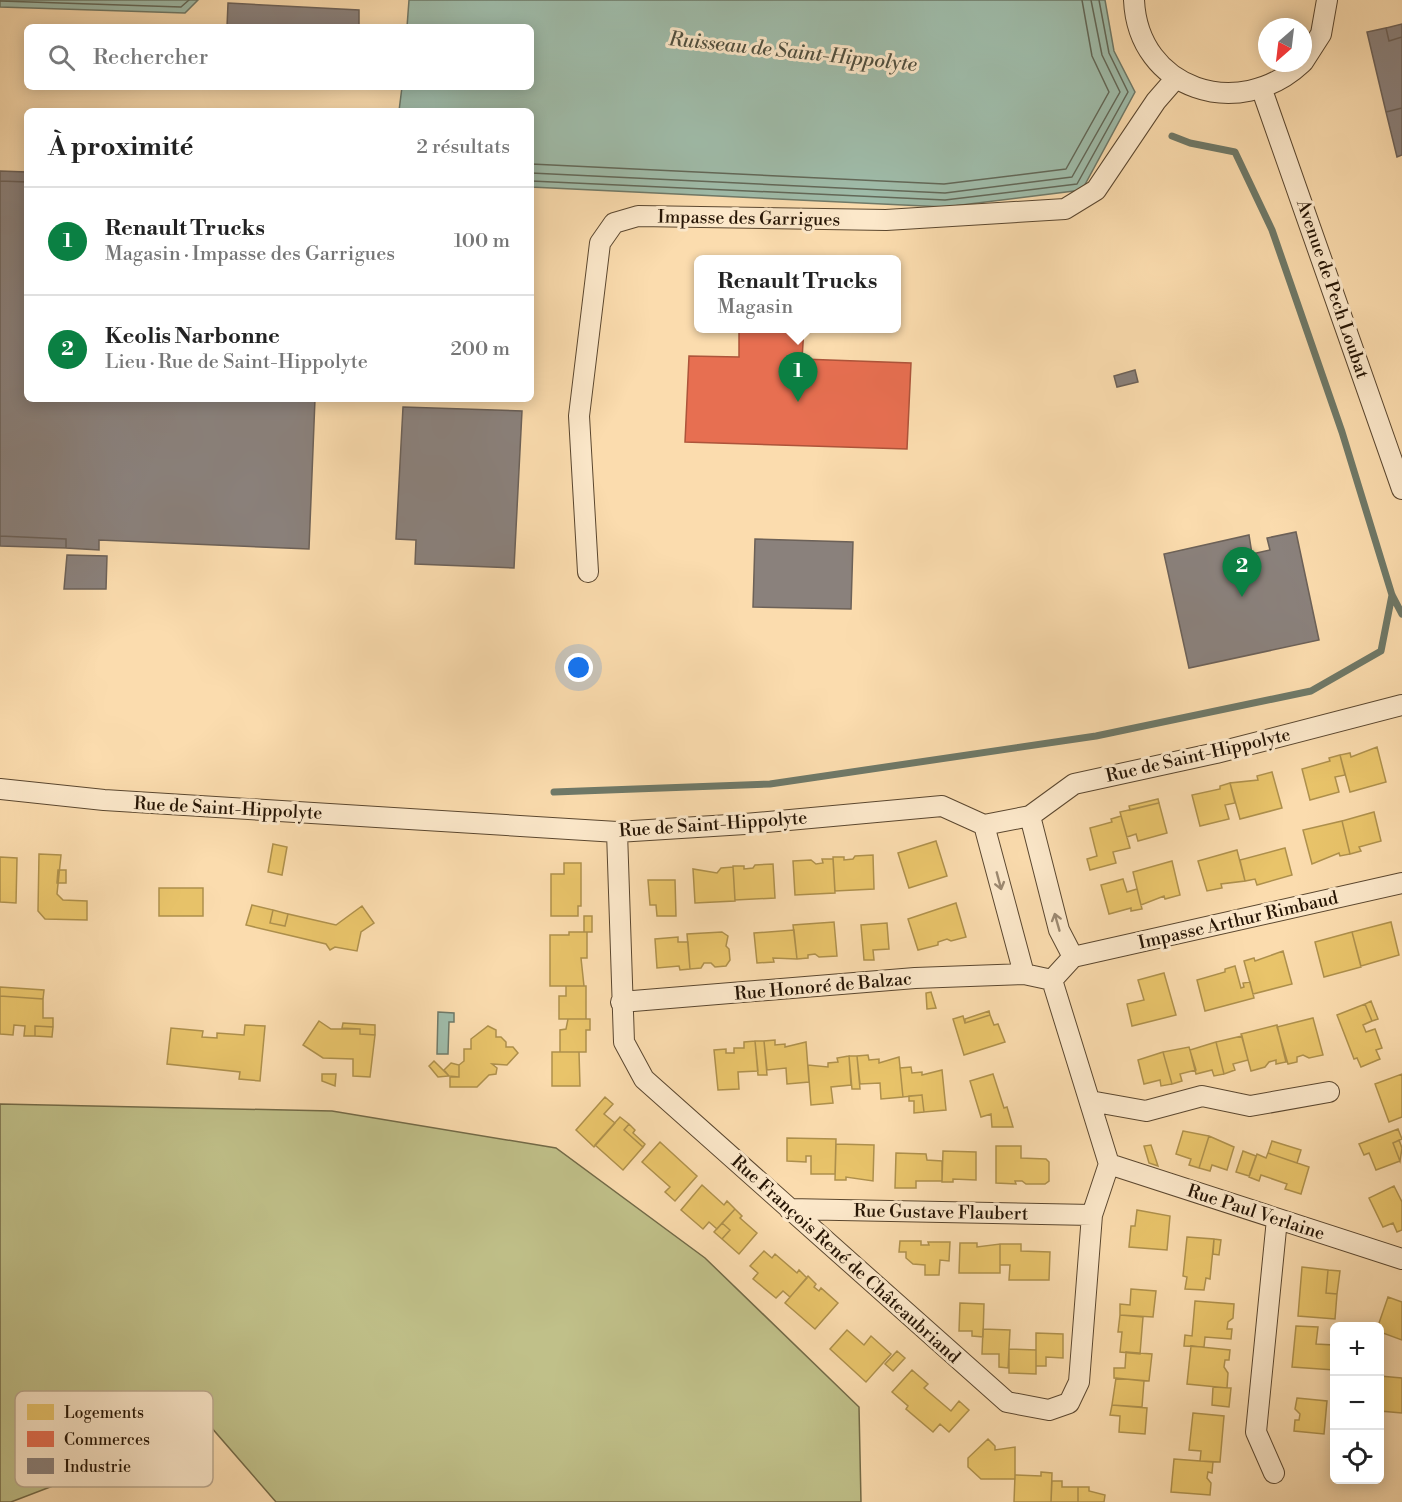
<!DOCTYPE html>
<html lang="fr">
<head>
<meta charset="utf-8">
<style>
	:root { --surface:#fff; --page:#f2f2f2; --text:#222; --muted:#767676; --line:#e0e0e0; --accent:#0b8043 }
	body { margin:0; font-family:"Libre Bodoni",serif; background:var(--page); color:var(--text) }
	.controls { position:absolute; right:18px; bottom:18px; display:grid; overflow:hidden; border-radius:9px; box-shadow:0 3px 15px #0003 }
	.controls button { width:54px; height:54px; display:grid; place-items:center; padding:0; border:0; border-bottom:2px solid var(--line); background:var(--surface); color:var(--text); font:30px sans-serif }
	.compass { position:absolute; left:1258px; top:18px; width:54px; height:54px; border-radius:50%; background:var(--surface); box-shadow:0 3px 15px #0003; rotate:208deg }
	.you { position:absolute; left:579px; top:668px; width:21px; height:21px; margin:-15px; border:4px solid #fff; border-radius:50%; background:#1a73e8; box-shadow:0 0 0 9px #1a73e833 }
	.badge { display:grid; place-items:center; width:39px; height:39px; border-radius:50%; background:var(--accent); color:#fff; font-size:20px; font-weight:700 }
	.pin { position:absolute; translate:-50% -50px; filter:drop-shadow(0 2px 3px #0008) }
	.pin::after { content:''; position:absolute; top:32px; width:21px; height:18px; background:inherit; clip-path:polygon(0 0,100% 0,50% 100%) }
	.popup { position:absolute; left:694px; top:255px; width:207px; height:78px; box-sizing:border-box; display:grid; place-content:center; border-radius:9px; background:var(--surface); filter:drop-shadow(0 2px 4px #0005); font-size:20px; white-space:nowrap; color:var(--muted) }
	.popup b { font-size:22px; color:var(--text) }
	.popup::after { content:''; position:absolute; left:50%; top:100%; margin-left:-12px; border:12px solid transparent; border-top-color:var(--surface) }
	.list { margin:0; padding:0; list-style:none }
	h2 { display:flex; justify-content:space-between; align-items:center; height:78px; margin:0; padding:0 24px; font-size:26px }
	h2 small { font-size:20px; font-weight:400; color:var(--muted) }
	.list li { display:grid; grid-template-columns:39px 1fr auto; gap:18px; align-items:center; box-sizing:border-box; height:108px; padding:0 24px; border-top:2px solid var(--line) }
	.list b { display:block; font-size:22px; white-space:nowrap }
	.list p { margin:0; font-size:20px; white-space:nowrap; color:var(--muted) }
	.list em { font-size:20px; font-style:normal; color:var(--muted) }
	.icon { flex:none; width:33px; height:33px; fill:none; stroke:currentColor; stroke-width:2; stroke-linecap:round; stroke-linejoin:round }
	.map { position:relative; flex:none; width:1402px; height:1502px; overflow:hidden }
	.search { position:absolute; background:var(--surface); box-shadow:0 3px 15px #0003; left:24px; top:24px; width:510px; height:66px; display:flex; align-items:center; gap:15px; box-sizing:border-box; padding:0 21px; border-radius:9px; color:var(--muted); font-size:22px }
	.panel { position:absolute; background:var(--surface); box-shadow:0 3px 15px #0003; left:24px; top:108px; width:510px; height:294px; border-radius:9px }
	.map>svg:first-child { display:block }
</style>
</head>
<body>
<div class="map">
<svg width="1402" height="1502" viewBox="0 0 1402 1502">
	<rect width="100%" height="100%" fill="#fbdcae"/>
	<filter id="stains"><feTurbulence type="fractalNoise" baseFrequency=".00333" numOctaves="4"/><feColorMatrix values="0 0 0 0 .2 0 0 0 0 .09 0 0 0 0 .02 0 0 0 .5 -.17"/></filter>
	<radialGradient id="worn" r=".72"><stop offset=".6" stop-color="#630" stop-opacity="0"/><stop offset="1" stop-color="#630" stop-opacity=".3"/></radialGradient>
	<!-- green -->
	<path fill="#c0c089" stroke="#736a47" stroke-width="1.5" d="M0,1104L332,1111L556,1148L705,1258L859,1407L861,1502H276L210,1426L11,1502H0Z"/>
	<!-- water -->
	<path fill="#9fbcaa" stroke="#6f7968" stroke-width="1.5" d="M0,0H198L185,13L0,7Z
		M409,0H1105L1114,51L1135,92L1082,190L945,207L531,187V111H399L402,87H531V27H407Z
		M438,1012L454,1013V1022H449L448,1054H437Z"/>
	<!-- homes -->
	<path fill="#e9c46a" stroke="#ae904c" stroke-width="1.5" d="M1377,747L1386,782L1350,792L1340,755L1350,753L1351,757Z
		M1340,755L1345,775L1335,777L1339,792L1310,800L1302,769L1330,761L1329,758Z
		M1272,772L1282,808L1240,819L1230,783L1258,780L1257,776Z
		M1230,783L1235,803L1225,805L1229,819L1200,826L1192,795L1220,789V786Z
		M1158,799L1159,803L1130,810L1129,806Z
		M1159,803L1167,833L1138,841L1136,834L1127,837L1120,812Z
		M1374,812L1381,841L1359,847L1361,851L1350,854L1342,821Z
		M1121,816L1130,848L1113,852L1116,863L1090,870L1087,859L1097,856L1090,828L1112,822L1111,819Z
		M1342,821L1350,854L1340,856L1339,853L1312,864L1303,830Z
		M936,841L947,876L909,888L898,853Z
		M273,844L287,847L282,875L268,872Z
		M1285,848L1292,875L1257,885L1255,879L1245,881L1240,860Z
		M1237,850L1245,881L1221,884L1222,888L1207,891L1198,861Z
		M39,854L61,855L57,894L63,900L87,901V920L45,919L38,911Z
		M873,855L874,889L835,891L833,857H844V860L853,859L855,856Z
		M0,857L17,858L16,903L0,902Z
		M822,859H833L835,893L795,895L793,861L811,860L816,864L823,863Z
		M1172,861L1180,895L1165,899L1164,896L1141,905L1133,872Z
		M564,863H581V906H578V916H551V874H564Z
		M773,864L775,898L735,900L733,866H744V869L753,868L755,865Z
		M733,867L735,901L695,903L693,869L717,873L721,868Z
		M58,870H66V883H57Z
		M1123,879L1127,892L1137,889L1142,909L1131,911V908L1109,914L1101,885Z
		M648,880H675L676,916H657L656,905H650Z
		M159,888H203V916H159Z
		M956,903L966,937L951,941L947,939L938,942V945L918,950L908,919Z
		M252,905L273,910L270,923L285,926L288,914L336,925L362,906L374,923L361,932L357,951L335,947L330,950L326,944L246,925Z
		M273,910L288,914L285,926L270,923Z
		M584,916H592V932H584Z
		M834,922L837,956L819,957L815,954L808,955V958L797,959L793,925Z
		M1391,922L1399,955L1361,966L1352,932Z
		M887,923L889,949L873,950L874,960H864L861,925Z
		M794,930L797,959L773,958L774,962L757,963L754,933Z
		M569,932H587V958H581L584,986H550V935H569Z
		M722,932L728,936L726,946L729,949L730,960L726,966L715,967L711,963H704L701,968L690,969L687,934Z
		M1352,932L1361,967L1324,977L1315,942Z
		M678,937V942H688L690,969L680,970L679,966L657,968L655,939Z
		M1283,951L1292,984L1253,994L1244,961L1254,958L1255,961Z
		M1235,966L1241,988L1244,987L1243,983L1250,982L1254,998L1205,1011L1197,980L1225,972V969Z
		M1164,973L1176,1015L1132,1026L1127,1004L1144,1000L1138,980Z
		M566,986H586V1019H559V996H566Z
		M0,987L44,990L43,999L0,996Z
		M931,992L936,1008L927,1009L926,993Z
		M0,996L43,999V1018H53V1027L35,1026V1036H24L25,1026L14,1025L13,1035L0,1034Z
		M1371,1001L1378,1019L1372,1021L1365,1004Z
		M1365,1004L1372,1021L1363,1025L1366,1032L1375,1029L1382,1048L1376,1050L1380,1059L1361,1067L1357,1058L1354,1059L1337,1015Z
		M989,1011L990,1015L965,1023V1019Z
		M990,1015L994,1025L998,1024L1005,1042L964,1055L953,1019L963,1016L965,1023Z
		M1313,1018L1323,1055L1309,1058L1303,1055L1297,1057V1062L1288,1064L1277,1027Z
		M568,1019H590V1030H586V1052H560V1030L566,1029Z
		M319,1021L331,1029H360V1034L375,1035L370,1077L353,1076V1059L323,1058L303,1045Z
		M343,1023L375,1025V1035L360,1034V1029L342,1028Z
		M245,1025L265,1026L260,1081L239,1079L240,1072L167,1064L171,1028L203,1031L202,1037L217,1038V1033L244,1035Z
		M1277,1025L1286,1062L1276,1064V1060L1269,1062L1265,1067L1251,1071L1241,1034Z
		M35,1026L53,1027L52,1037L35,1036Z
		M488,1026L496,1030V1037H501L506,1042V1047H513L518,1053L507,1065L492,1064L497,1068L496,1074L489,1075L477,1087H450V1077H459V1065L464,1061V1049H471V1039Z
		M1242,1036L1248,1060L1233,1064L1235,1070L1224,1074L1216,1042Z
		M775,1040V1045L785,1044V1047L806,1042L809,1082L787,1084L786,1068L767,1070L764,1041Z
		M755,1041H764L767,1075H758Z
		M755,1041L758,1071L738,1072L739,1089L718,1090L714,1050L726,1049V1053H734V1048H744V1042Z
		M1216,1042L1224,1074L1214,1076L1212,1070L1196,1074L1190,1050Z
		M1189,1047L1196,1070L1180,1074L1182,1081L1172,1084L1163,1052Z
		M552,1052H579L580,1086H552Z
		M1163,1052L1172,1084L1161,1086L1160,1080L1144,1084L1138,1060Z
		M868,1055L869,1060L879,1059V1063L899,1057L903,1097L881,1099L880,1083L860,1084L857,1056Z
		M849,1056L851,1085L831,1087L833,1103L811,1105L808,1065L828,1067V1063L838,1062L837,1058Z
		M849,1056H857L860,1089H852Z
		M434,1061L449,1076L438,1077L429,1066Z
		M451,1063L459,1065V1077L449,1076L444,1070Z
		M911,1067L912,1073L922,1072V1075L942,1070L946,1110L924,1112L922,1095L903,1097L900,1068Z
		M322,1074H336L335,1086L322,1081Z
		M993,1074L1004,1108L1007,1107L1013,1127H992L991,1114L981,1117L970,1081Z
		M1402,1074V1117L1389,1122L1375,1084Z
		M922,1095L924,1112L914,1113V1101H909V1096Z
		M605,1097L613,1104L604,1114L615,1123L594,1147L576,1130Z
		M620,1117L629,1124L624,1130L643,1147L623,1170L595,1145Z
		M629,1124L635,1130L633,1133L645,1144L643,1147L624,1130Z
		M1398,1129L1402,1139L1393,1143L1400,1161L1376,1170L1369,1153L1364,1155L1359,1144Z
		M1183,1131L1209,1136L1199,1168L1189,1165L1191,1159L1176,1154Z
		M1209,1136L1234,1147L1227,1170L1212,1165L1210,1171L1199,1168Z
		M787,1138L836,1139L835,1174H811V1156H806V1162L787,1161Z
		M1399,1140L1402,1148L1400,1161L1393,1143Z
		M1272,1141L1301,1150L1297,1163L1268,1153Z
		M660,1142L697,1176L675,1201L665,1192L670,1187L642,1162Z
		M836,1144L874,1145L873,1181L846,1177V1180H835Z
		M1151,1145L1158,1166L1149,1163L1144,1146Z
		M996,1146H1021V1158L1046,1159L1049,1162V1181L1045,1184H1026L1022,1181H1015L1016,1184L996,1183Z
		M943,1151L976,1152V1180L953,1179V1182H942Z
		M1243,1151L1256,1156L1249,1176L1236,1172Z
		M896,1153L926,1154L927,1160L942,1161V1181H916V1188H895Z
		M1268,1153L1309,1167L1301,1194L1285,1189L1287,1184L1261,1175L1259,1181L1249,1177L1257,1154L1266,1158Z
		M702,1185L724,1205L727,1201L735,1209L717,1229L709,1222L703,1229L681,1210Z
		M1394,1186L1402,1202V1230L1397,1232L1393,1223L1383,1227L1369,1198Z
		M735,1209L742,1216L740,1218L757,1233L739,1254L722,1239L730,1230L722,1223Z
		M1137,1210L1170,1216L1167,1250L1129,1247L1131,1226H1135Z
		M722,1223L730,1230L722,1239L714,1232Z
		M1187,1237L1214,1239L1210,1279L1206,1278L1204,1290L1185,1289L1187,1277L1183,1276Z
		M1214,1239L1221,1240L1219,1255L1213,1254Z
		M900,1241H921V1245H929L928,1242H950L949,1261L940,1260L939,1275H925V1265L913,1264L906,1258V1252H899Z
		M960,1243H977V1247L1000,1244V1273H959Z
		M1000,1244H1021V1251L1050,1252L1049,1280H1009L1010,1265H1000Z
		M764,1251L772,1258L775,1254L797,1273L799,1270L807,1278L790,1297L783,1291L776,1298L753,1279L758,1273L750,1266Z
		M1302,1267L1328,1270L1326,1293L1337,1294L1335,1319L1298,1316Z
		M1328,1270L1340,1271L1337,1294L1326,1293Z
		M808,1276L816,1284L814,1287L819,1291L821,1288L838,1303L815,1329L785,1303Z
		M1131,1289L1156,1291L1153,1317L1120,1315V1304L1130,1305Z
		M1388,1297L1402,1302V1340L1380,1332L1378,1326Z
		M1195,1301L1234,1304L1233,1318L1228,1322L1227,1329H1232L1231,1339L1205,1337L1204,1347L1184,1346L1185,1335L1192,1336Z
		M960,1303L984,1304L983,1337L972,1336V1331H959Z
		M1120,1315L1143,1317L1140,1354L1120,1352L1122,1332H1118Z
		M1296,1326L1318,1327L1316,1344L1334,1345V1370L1292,1367Z
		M983,1329L1010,1330L1008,1368L999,1367V1354H982Z
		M847,1330L864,1345L871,1336L891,1354L866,1382L830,1349Z
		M1036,1333L1063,1334V1358L1046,1357V1366H1036Z
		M1191,1346L1230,1350L1229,1360H1225L1224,1367L1228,1373L1227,1388L1187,1384Z
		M1009,1349L1036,1350V1374L1009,1373Z
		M897,1351L905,1358L893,1371L885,1364Z
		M1126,1352L1152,1354L1149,1381L1114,1378V1368H1125Z
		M912,1370L928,1384L924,1388L951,1411L959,1401L969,1410L949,1432L940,1424L933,1432L906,1409L908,1406L892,1392Z
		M1380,1376L1402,1378V1413L1380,1411Z
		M1116,1378L1144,1381L1142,1407L1112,1405Z
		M1213,1387L1231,1388L1229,1407L1212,1405Z
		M1297,1398L1327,1401L1324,1434L1294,1431L1295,1420H1299L1300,1414L1295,1409Z
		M1112,1405L1147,1408L1145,1434L1119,1432L1120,1416L1110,1415Z
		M1193,1413L1224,1416L1220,1462L1200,1461L1201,1451L1189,1450Z
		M988,1439L995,1446V1450L1015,1447V1479H981L968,1467V1458Z
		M1174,1459L1213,1462L1212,1473L1208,1472L1207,1478L1211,1483L1210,1495L1171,1492Z
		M1041,1472L1052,1473L1051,1502H1014L1015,1475L1041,1476Z
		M1052,1481H1062V1487H1078V1502H1051Z
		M1078,1487H1089V1491L1105,1495L1104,1502H1078Z"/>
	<!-- shops -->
	<path fill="#e76f51" stroke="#ad543a" stroke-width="1.5" d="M739,328H804L802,359L911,363L907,449L685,442L689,356L739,357Z"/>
	<!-- industry -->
	<path fill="#8a817c" stroke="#6c6158" stroke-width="1.5" d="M228,3L359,10V27H227Z
		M1402,24V37L1389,41L1386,28Z
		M1386,28L1389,41L1402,37V108L1386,112L1367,32Z
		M1402,108V155L1397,157L1386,112Z
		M0,171L27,172V182L0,181Z
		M0,181L27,182V399H315L309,549L99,540V550L66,548V539L0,536Z
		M1135,370L1138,382L1117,387L1114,376Z
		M403,407L522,411L514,568L415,564L416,540L396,539Z
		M1296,532L1319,640L1189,668L1164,554L1249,535L1252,554L1270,550L1267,538Z
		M0,536L66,539V548L0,546Z
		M755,539L853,542L851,609L753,607Z
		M67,555L107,556L106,589H64Z"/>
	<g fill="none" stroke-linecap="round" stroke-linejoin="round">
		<!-- shore -->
		<path stroke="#626858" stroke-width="1.5" d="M0,1L181,7L189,0
			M531,164L944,184L1066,169L1109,92L1092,56L1082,0
			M531,173L945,193L1072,177L1120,92L1102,55L1091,0
			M531,181L945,200L1077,184L1128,92L1109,53L1099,0"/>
		<!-- stream -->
		<path stroke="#6f7968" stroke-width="7" d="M1172,136L1190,143L1235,152L1272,230L1342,432L1392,595L1402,614
			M554,792L770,784L1096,736L1311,691L1381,651L1392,595"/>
		<defs>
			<path id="street" d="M1134,0C1138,90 1239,122 1302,63
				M1303,62L1321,34L1327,0
				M1262,90L1402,489
				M588,572L579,416L600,243L614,223L638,216L886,220L1065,209L1096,190L1156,101L1176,78
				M0,789L104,800L617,832L745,824L942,806L984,825L1030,816L1074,784L1216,753L1402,705
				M984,825L1024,974L1052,980L1073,957L1059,930L1030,816
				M617,832L624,1042L644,1079L1007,1402L1049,1410L1069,1403L1079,1382L1092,1215L1109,1164
				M1073,957L1402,883
				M1052,980L1109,1164
				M621,1002L915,978L1024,974
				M1090,1101L1146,1111L1202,1096L1250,1106L1329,1092
				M1109,1164L1402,1259
				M789,1209L1092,1215
				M1274,1473L1256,1432L1277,1219"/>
		</defs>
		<!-- street casing -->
		<use href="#street" stroke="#5b472f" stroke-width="22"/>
		<!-- street -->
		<use href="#street" stroke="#fce8ca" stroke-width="20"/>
	</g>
	<!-- one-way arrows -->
	<defs><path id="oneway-shaft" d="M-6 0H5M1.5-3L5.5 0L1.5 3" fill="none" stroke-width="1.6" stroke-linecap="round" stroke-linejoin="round" transform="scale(1.5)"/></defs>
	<g stroke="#9c8971">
		<use href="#oneway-shaft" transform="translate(999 881) rotate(75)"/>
		<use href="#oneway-shaft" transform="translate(1057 922) rotate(-106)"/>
	</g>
	<g text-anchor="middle" stroke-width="6" stroke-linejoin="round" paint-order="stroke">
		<!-- street labels -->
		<g font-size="18" fill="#261505" stroke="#fce8ca">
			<text transform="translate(749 218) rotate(1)" y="6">Impasse des Garrigues</text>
			<text transform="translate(1333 289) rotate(71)" y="6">Avenue de Pech Loubat</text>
			<text transform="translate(1198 755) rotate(-13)" y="6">Rue de Saint-Hippolyte</text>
			<text transform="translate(228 808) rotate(3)" y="6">Rue de Saint-Hippolyte</text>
			<text transform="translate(713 824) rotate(-4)" y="6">Rue de Saint-Hippolyte</text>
			<text transform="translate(1238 920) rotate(-13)" y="6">Impasse Arthur Rimbaud</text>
			<text transform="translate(823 986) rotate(-5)" y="6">Rue Honoré de Balzac</text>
			<text transform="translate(941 1212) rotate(1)" y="6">Rue Gustave Flaubert</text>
			<text transform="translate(1256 1212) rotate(18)" y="6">Rue Paul Verlaine</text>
			<text transform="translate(846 1259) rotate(42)" y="6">Rue François René de Châteaubriand</text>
		</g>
		<!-- water labels -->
		<g font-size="20" font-style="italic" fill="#504f3f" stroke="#fce8ca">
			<text transform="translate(793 51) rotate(6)" y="7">Ruisseau de Saint-Hippolyte</text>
		</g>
	</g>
	<!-- legend -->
	<rect x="15" y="1391" width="198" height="96" rx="9" fill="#fce8ca" stroke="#bca98f" stroke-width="1.5"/>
	<rect x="27" y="1404" width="27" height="16" fill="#e9c46a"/>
	<rect x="27" y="1431" width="27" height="16" fill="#e76f51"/>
	<rect x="27" y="1458" width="27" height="16" fill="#8a817c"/>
	<g font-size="16" fill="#261505">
		<text x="64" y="1418">Logements</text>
		<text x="64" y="1445">Commerces</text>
		<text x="64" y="1472">Industrie</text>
	</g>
	<rect width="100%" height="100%" filter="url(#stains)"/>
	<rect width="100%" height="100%" fill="url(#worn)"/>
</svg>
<div class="controls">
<button>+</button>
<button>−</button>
<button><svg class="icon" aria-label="locate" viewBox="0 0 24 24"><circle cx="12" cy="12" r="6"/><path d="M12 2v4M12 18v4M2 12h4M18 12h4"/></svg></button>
</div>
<svg class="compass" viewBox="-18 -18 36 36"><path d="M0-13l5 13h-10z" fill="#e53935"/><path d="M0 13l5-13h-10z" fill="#767676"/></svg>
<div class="you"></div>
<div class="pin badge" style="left:798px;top:402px">1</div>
<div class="popup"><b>Renault Trucks</b>Magasin</div>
<div class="pin badge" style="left:1242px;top:597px">2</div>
<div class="search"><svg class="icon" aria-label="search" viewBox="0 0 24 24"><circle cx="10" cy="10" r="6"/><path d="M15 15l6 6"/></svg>Rechercher</div>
<section class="panel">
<h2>À proximité<small>2 résultats</small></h2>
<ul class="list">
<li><span class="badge">1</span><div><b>Renault Trucks</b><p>Magasin · Impasse des Garrigues</p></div><em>100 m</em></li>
<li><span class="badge">2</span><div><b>Keolis Narbonne</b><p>Lieu · Rue de Saint-Hippolyte</p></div><em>200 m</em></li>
</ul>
</section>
</div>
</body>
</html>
